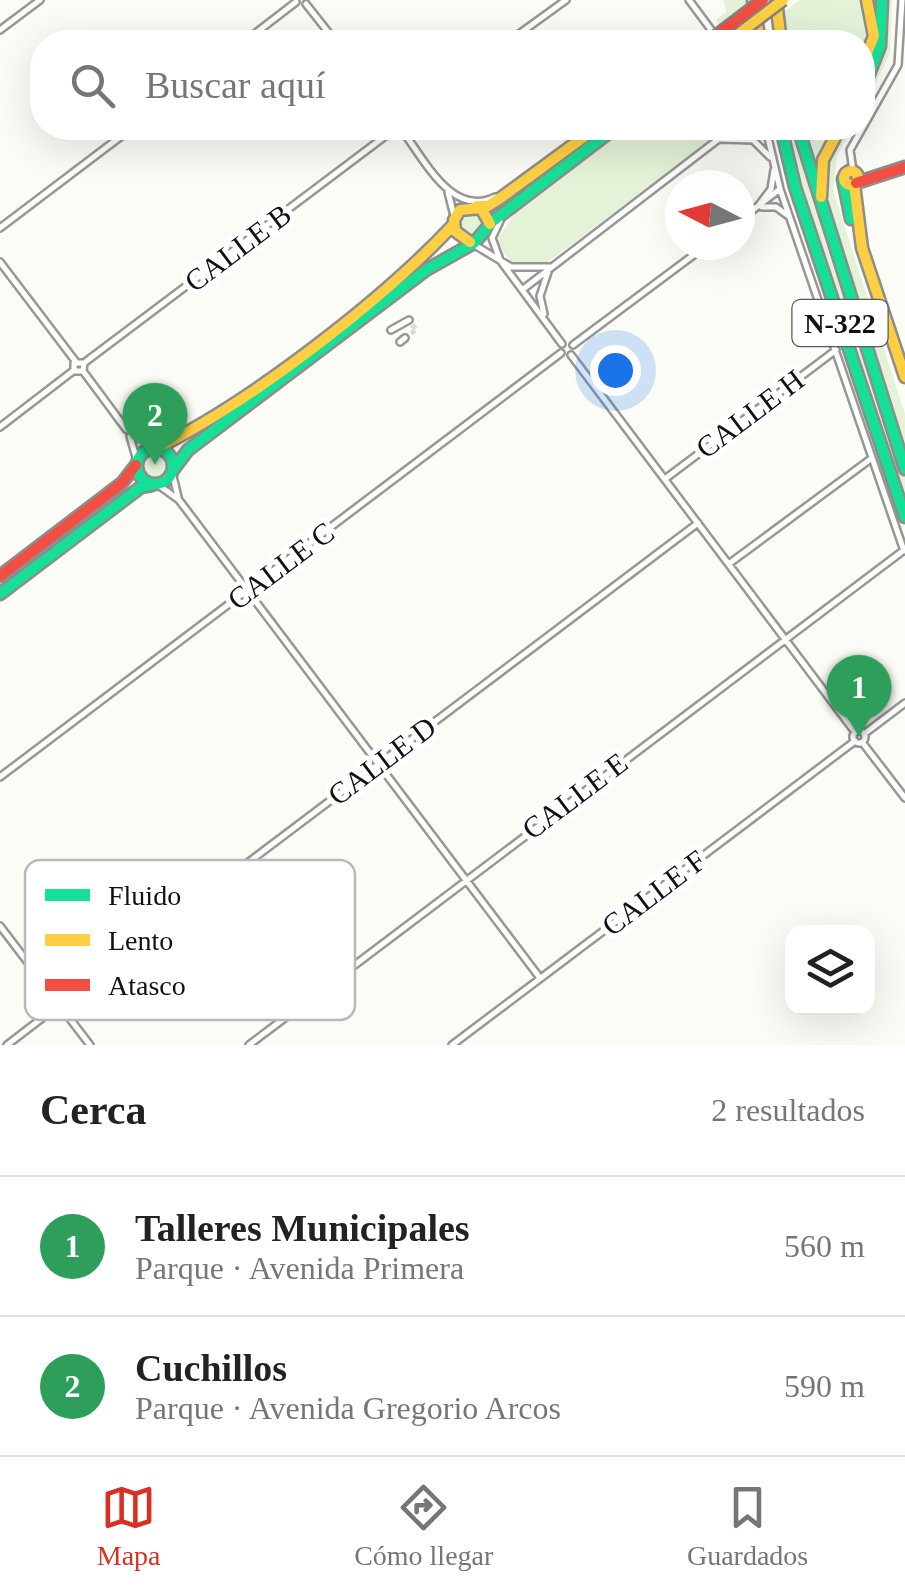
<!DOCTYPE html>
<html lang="es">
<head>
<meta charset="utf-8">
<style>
	:root { --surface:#fff; --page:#f2f2f2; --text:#222; --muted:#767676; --line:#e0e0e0; --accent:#d93025 }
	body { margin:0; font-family:Georgia,serif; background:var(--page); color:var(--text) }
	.controls { position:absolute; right:30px; bottom:30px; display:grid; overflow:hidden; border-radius:20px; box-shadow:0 10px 40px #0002 }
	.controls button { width:90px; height:90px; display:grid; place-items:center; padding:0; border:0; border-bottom:2px solid var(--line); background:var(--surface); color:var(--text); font:50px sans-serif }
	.compass { position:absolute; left:665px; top:170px; width:90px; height:90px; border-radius:50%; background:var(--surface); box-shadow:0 10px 40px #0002; rotate:276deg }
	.you { position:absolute; left:615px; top:370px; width:35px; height:35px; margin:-25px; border:8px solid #fff; border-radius:50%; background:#1a73e8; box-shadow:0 0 0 15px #1a73e833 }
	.badge { display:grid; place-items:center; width:65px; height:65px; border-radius:50%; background:var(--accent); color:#fff; font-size:32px; font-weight:700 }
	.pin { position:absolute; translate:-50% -82px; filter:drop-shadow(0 2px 5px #0008) }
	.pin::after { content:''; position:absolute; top:52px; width:35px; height:30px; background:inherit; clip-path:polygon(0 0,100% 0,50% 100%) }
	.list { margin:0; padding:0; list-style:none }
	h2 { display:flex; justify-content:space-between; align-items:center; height:130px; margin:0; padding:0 40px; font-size:42px }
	h2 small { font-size:32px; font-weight:400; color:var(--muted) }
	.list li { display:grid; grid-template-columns:65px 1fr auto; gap:30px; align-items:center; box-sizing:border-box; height:140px; padding:0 40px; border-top:2px solid var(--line) }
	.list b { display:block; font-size:38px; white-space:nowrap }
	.list p { margin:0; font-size:32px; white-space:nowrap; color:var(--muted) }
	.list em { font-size:32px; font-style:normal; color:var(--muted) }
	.icon { flex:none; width:55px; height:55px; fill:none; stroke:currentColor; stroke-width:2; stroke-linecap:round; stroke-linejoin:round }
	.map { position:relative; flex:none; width:905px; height:1045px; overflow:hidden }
	.search { position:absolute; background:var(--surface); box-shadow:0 10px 40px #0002; left:30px; right:30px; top:30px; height:110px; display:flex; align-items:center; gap:25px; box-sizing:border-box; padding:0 35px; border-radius:40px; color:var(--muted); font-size:38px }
	.sheet { height:410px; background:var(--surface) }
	nav { display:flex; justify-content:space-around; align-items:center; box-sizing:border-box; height:140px; border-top:2px solid var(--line); background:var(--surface); font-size:28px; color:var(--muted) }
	nav a { display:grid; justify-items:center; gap:5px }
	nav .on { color:var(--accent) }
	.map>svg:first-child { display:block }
</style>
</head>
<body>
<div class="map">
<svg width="905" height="1045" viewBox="0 0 905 1045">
	<rect width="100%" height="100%" fill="#fcfcf7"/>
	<!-- green -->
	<path fill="#e4f2d7" d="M723,0H750V4L720,26L716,20L727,12Z
		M800,0H864L871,23L863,60L862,42H787L783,12Z
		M887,0H892L890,53L863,109L883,53Z
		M623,128H727L545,264C519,271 504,262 498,239L518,208Z
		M786,128H794L825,242L905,478V504L820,250Z
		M807,128H834L819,170Z
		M845,128H852L837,156L833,191L905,414V447L826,200L828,163Z
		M457 224a14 14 0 1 1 28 0a14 14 0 1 1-28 0Z
		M140 465a15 15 0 1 1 30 0a15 15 0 1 1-30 0Z"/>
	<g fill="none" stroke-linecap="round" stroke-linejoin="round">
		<!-- street-tunnel -->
		<path stroke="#d9d9d4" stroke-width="5" stroke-dasharray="5 2.5" stroke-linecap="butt" d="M405,338L416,330L409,320"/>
		<defs>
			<path id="street" d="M689,0L712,31
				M306,4L336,42
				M0,30L40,0
				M244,42L296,2
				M508,42L566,0
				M766,129L780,189L904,551
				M404,133C425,161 453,218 495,197
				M720,139L753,140L770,157
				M853,171L850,150L898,65L902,0
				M448,192L454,216
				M759,205L771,189L774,170
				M762,207H776L787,215
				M740,220L780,189
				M500,221L492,238L500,260L562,344
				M0,228L132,128
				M473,244L511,267H550
				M0,262L76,362
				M522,290L733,128
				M544,314L540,296L548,272
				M391,330L409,320
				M400,342L405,338
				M573,345L707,245
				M571,355L855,732
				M84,363L392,131
				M83,371H74V363H84L83,371L126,429L155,447
				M0,427L73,371
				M130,436L137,461
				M172,472L178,497
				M665,479L836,350
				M157,484L179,500L540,978
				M730,563L872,458
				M853 737a6 6 0 1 1 12 0a6 6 0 1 1-12 0Z
				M864,734L905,703
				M862,742L905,798
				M0,777L561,353
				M0,926L55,998
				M66,1000L698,523
				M64,1011L90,1045
				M7,1045L54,1009
				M249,1045L904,550
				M452,1045L855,741"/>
			<path id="fast" d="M862,92L880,46L882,0
				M781,128L795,187L905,517
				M798,128L905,469
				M843,179L851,219
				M137 466a18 18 0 1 1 36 0a18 18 0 1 1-36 0Z
				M173,470L188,450L426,270L474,243L493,221L615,128
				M0,594L141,487L152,485"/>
			<path id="slow" d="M753,0L760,42
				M776,0L781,42
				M862,66L874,36L867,0
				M844 178a7 7 0 1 1 14 0a7 7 0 1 1-14 0Z
				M854,184L862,248L905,377
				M821,197L823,160L840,128
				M477,206H488L502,197L596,128
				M470,242L455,231L454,220L460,210L481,208L490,224
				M157,448C251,402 383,300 454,224"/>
			<path id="jam" d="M856,183L905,167
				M0,576L122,483L136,465"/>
		</defs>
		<!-- street casing -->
		<use href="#street" stroke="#979795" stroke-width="10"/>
		<!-- fast casing -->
		<use href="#fast" stroke="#8d8d8b" stroke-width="15"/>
		<!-- slow casing -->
		<use href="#slow" stroke="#8d8d8b" stroke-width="15"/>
		<!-- jam casing -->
		<use href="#jam" stroke="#8d8d8b" stroke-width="15"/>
		<!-- street -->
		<use href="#street" stroke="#fffffe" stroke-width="5"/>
		<!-- fast -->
		<use href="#fast" stroke="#16e098" stroke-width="10"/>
		<!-- slow -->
		<use href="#slow" stroke="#ffcf43" stroke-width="10"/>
		<!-- jam -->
		<use href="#jam" stroke="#f24e42" stroke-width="10"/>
		<defs>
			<path id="slow-bridge" d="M728,42L783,0"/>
			<path id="jam-bridge" d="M708,42L763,0"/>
		</defs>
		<!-- slow-bridge casing -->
		<use href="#slow-bridge" stroke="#848482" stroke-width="15" stroke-linecap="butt"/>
		<!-- jam-bridge casing -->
		<use href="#jam-bridge" stroke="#848482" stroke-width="15" stroke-linecap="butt"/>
		<!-- slow-bridge -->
		<use href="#slow-bridge" stroke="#ffcf43" stroke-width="10"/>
		<!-- jam-bridge -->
		<use href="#jam-bridge" stroke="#f24e42" stroke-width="10"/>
	</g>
	<g text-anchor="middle" stroke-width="10" stroke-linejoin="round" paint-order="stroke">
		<!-- shield labels -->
		<rect fill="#fff" stroke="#585858" stroke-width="2.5" x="792.5" y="300" width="95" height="46" rx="8"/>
		<g font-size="28" font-weight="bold" fill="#111">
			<text x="840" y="333">N-322</text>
		</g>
		<!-- street labels -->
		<g font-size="30" fill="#111" stroke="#fff">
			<text transform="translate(238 248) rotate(-37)" y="10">CALLE B</text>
			<text transform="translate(750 414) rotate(-37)" y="10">CALLE H</text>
			<text transform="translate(281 566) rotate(-37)" y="10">CALLE C</text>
			<text transform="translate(382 761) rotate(-37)" y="10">CALLE D</text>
			<text transform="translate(575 796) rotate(-37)" y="10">CALLE E</text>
			<text transform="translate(654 893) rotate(-37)" y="10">CALLE F</text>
		</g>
	</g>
	<!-- legend -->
	<rect x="25" y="860" width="330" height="160" rx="15" fill="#fff" stroke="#b8b8b8" stroke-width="2.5"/>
	<rect x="45" y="889" width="45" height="12" fill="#16e098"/>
	<rect x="45" y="934" width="45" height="12" fill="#ffcf43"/>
	<rect x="45" y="979" width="45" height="12" fill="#f24e42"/>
	<g font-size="28" fill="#111">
		<text x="108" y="905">Fluido</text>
		<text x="108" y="950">Lento</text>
		<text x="108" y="995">Atasco</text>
	</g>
</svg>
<div class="controls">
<button><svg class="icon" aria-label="layers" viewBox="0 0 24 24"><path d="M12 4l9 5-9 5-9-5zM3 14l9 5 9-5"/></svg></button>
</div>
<svg class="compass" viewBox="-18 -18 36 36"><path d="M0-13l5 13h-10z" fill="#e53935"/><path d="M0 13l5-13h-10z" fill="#767676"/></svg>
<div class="you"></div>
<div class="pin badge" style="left:859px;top:737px;background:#2e9e5b">1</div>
<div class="pin badge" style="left:155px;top:465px;background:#2e9e5b">2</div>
<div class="search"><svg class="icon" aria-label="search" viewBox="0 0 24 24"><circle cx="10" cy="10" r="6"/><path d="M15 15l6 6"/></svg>Buscar aquí</div>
</div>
<section class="sheet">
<h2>Cerca<small>2 resultados</small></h2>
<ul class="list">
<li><span class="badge" style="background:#2e9e5b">1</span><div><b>Talleres Municipales</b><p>Parque · Avenida Primera</p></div><em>560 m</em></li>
<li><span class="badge" style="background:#2e9e5b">2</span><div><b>Cuchillos</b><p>Parque · Avenida Gregorio Arcos</p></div><em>590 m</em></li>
</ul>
</section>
<nav>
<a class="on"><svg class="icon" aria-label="map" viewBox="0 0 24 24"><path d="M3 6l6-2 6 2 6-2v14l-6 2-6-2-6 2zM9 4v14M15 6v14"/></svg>Mapa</a>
<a><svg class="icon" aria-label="directions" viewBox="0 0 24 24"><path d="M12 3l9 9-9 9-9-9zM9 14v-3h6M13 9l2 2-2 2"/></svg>Cómo llegar</a>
<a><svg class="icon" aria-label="saved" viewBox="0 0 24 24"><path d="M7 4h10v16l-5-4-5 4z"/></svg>Guardados</a>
</nav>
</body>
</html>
